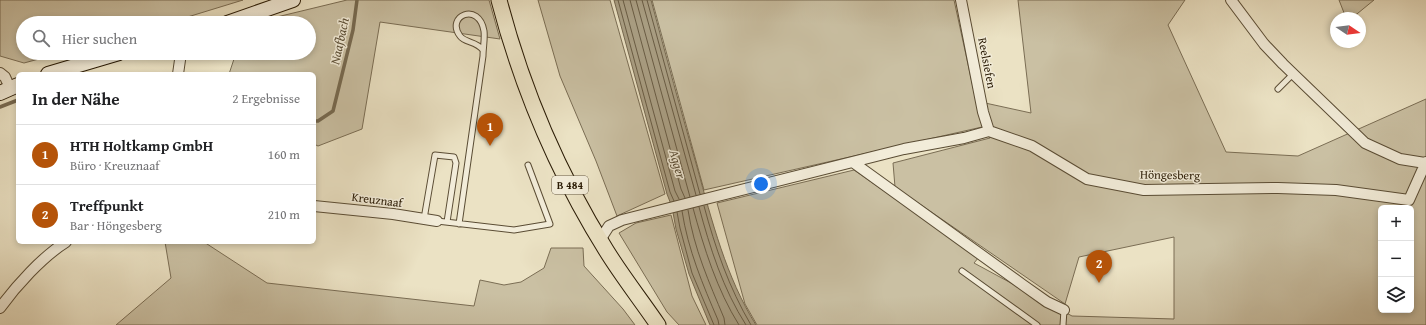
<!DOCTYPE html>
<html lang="de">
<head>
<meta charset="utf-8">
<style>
	:root { --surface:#fff; --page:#f6f6f6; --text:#202124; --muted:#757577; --line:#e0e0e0; --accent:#b45309 }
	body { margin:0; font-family:"Gentium Book Plus",serif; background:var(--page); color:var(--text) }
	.controls { position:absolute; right:12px; bottom:12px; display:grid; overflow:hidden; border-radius:6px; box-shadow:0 2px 6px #0003 }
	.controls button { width:36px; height:36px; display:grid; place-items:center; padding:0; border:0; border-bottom:1px solid var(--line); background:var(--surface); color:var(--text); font:20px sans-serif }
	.compass { position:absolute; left:1330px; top:12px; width:36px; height:36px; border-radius:50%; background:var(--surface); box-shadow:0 2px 6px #0003; rotate:103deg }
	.you { position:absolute; left:761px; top:184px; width:14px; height:14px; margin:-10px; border:3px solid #fff; border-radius:50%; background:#1a73e8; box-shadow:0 0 0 6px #1a73e833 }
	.badge { display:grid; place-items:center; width:26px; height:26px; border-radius:50%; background:var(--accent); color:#fff; font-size:13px; font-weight:700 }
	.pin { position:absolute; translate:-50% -33px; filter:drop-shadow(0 1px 2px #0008) }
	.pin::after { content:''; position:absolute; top:21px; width:14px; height:12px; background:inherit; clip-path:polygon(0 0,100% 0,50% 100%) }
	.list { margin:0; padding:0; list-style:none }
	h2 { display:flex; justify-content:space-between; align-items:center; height:52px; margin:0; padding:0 16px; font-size:17px }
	h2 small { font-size:13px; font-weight:400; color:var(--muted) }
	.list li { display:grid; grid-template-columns:26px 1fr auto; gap:12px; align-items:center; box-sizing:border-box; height:60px; padding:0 16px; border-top:1px solid var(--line) }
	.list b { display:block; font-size:15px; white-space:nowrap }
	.list p { margin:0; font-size:13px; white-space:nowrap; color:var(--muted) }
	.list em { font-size:13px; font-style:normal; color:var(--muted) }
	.icon { flex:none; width:22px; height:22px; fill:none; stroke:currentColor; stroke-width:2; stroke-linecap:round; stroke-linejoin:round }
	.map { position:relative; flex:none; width:1426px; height:325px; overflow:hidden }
	.search { position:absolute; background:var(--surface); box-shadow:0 2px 6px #0003; left:16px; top:16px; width:300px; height:44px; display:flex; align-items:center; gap:10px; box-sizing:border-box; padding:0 14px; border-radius:22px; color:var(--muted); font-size:15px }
	.panel { position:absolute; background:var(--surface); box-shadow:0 2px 6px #0003; left:16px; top:72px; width:300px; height:172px; border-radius:6px }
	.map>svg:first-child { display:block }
</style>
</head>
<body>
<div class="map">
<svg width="1426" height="325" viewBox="0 0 1426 325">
	<rect width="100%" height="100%" fill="#ebe2c4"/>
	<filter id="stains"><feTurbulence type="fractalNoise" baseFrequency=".005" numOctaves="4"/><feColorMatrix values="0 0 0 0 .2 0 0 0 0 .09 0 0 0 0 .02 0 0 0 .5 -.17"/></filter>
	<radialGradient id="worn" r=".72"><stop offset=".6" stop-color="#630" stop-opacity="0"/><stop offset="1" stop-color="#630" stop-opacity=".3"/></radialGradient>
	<!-- green -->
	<path fill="#cac0a3" stroke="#7a6d54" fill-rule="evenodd" d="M0,0H243L168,23H23V53H61L24,63L0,56Z
		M347,0H489L500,39L380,22L362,129L318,146L314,144V74H229L236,53H309V23H252Z
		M538,0H610L665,194L617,216L596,161L560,76Z
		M652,0H954L976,101L1031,113L1018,0H1185L1168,25L1226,152L1298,156L1426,99V325H757L745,304L717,203L854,170L979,257L974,263L1072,316L1174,319V237L1079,257L1065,304L895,187L893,163L990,138L982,127L704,190ZM1381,208H1411V310H1381Z
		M1339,0H1374L1352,18H1346Z
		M671,215L692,296L706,325H679L667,312L619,233L636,223Z
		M165,242H204L267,283L474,306L480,280L504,285L521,282L544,268L551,248H583L584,266L623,309L635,325H116L171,278Z"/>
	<!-- water -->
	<path fill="#a99e83" stroke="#766950" d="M614,0H651C666,56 681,111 697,167C712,221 726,277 756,325H710L689,274L676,229L672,207L667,194Z"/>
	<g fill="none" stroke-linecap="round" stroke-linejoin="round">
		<!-- shore -->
		<path stroke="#695c44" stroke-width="1" d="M618,0L670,192L674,201
			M623,0L675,191L679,199
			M630,0L681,189L685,198
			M636,0L690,197
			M642,0L696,195
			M647,0L700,194
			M704,206C715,247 729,288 751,325
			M699,207C710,248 723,289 746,325
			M693,208C704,248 717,290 739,325
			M688,210C694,249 709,282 724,318L725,325
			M682,211C688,250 703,285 718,320L719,325
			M677,212L680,228L692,273L714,325"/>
		<!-- stream -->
		<path stroke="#766950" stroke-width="3.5" d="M0,107L18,100
			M314,121H318L333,111L353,30L357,0"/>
		<defs>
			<path id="lane" d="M1278,89L1293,74
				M424,219L435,155L454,157L456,163L447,222
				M437,221L514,230L550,224L528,165
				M459,224L483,56C483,48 485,39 484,31C479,1 445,16 460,36C465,43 476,41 483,50
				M962,271L1037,325
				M1063,325L1064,310"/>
			<path id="street" d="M961,0L983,112L989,131
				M1231,0L1264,44L1283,64L1365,143L1400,159L1425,163
				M0,73L5,77L10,88
				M178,74L181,53
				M854,163L1023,285L1047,302L1064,310
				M314,206L393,214L437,221
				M600,240L609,226L622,220L904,149L964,138L989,131L1032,146L1087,179L1144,190L1278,188L1336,190L1409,200L1426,162
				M0,308C16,286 42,257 66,242"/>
			<path id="secondary" d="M227,23L293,0
				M48,74L119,53
				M0,93L18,85"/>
			<path id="primary" d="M499,0C522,88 558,173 606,250C622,276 641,300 658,325"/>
		</defs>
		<!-- lane casing -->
		<use href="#lane" stroke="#5a4c34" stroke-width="7"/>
		<!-- street casing -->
		<use href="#street" stroke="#5a4c34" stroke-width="12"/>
		<!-- secondary casing -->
		<use href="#secondary" stroke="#291a04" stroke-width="16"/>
		<!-- primary casing -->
		<use href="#primary" stroke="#291a04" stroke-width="17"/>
		<!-- lane -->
		<use href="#lane" stroke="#f2ecd9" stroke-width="5"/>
		<!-- street -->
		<use href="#street" stroke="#f2ecd9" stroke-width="10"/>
		<!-- secondary -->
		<use href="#secondary" stroke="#f2ecd9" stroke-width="14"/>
		<!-- primary -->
		<use href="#primary" stroke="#ebe2c4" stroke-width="15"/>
	</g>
	<g text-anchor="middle" stroke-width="3" stroke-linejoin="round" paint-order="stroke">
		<!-- shield labels -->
		<rect fill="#f2ecd9" stroke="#655944" stroke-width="1" x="552" y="176" width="36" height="18" rx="3"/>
		<g font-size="11" font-weight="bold" fill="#291a04">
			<text x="570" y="189">B 484</text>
		</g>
		<!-- street labels -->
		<g font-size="12" fill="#291a04" stroke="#f2ecd9">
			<text transform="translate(987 63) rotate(79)" y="4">Reelsiefen</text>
			<text transform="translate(1170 175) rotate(1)" y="4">Höngesberg</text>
			<text transform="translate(377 200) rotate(7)" y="4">Kreuznaaf</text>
		</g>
		<!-- water labels -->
		<g font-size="13" font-style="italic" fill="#5c4f37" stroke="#f2ecd9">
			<text transform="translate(339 41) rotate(-78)" y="5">Naafbach</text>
			<text transform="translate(678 164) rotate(74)" y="5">Agger</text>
		</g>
	</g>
	<rect width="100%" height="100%" filter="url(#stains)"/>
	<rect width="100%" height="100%" fill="url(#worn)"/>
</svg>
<div class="controls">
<button>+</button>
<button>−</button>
<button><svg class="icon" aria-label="layers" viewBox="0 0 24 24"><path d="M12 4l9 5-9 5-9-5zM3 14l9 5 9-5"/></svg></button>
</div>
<svg class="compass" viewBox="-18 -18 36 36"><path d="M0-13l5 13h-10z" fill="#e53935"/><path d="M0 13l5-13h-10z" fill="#757577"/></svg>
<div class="you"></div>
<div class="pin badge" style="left:490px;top:146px">1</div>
<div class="pin badge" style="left:1099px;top:283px">2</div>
<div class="search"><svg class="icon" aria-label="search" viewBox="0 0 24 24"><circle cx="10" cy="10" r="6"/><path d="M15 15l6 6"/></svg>Hier suchen</div>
<section class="panel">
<h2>In der Nähe<small>2 Ergebnisse</small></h2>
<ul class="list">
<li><span class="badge">1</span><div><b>HTH Holtkamp GmbH</b><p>Büro · Kreuznaaf</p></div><em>160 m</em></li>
<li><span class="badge">2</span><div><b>Treffpunkt</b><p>Bar · Höngesberg</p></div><em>210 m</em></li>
</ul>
</section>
</div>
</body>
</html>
